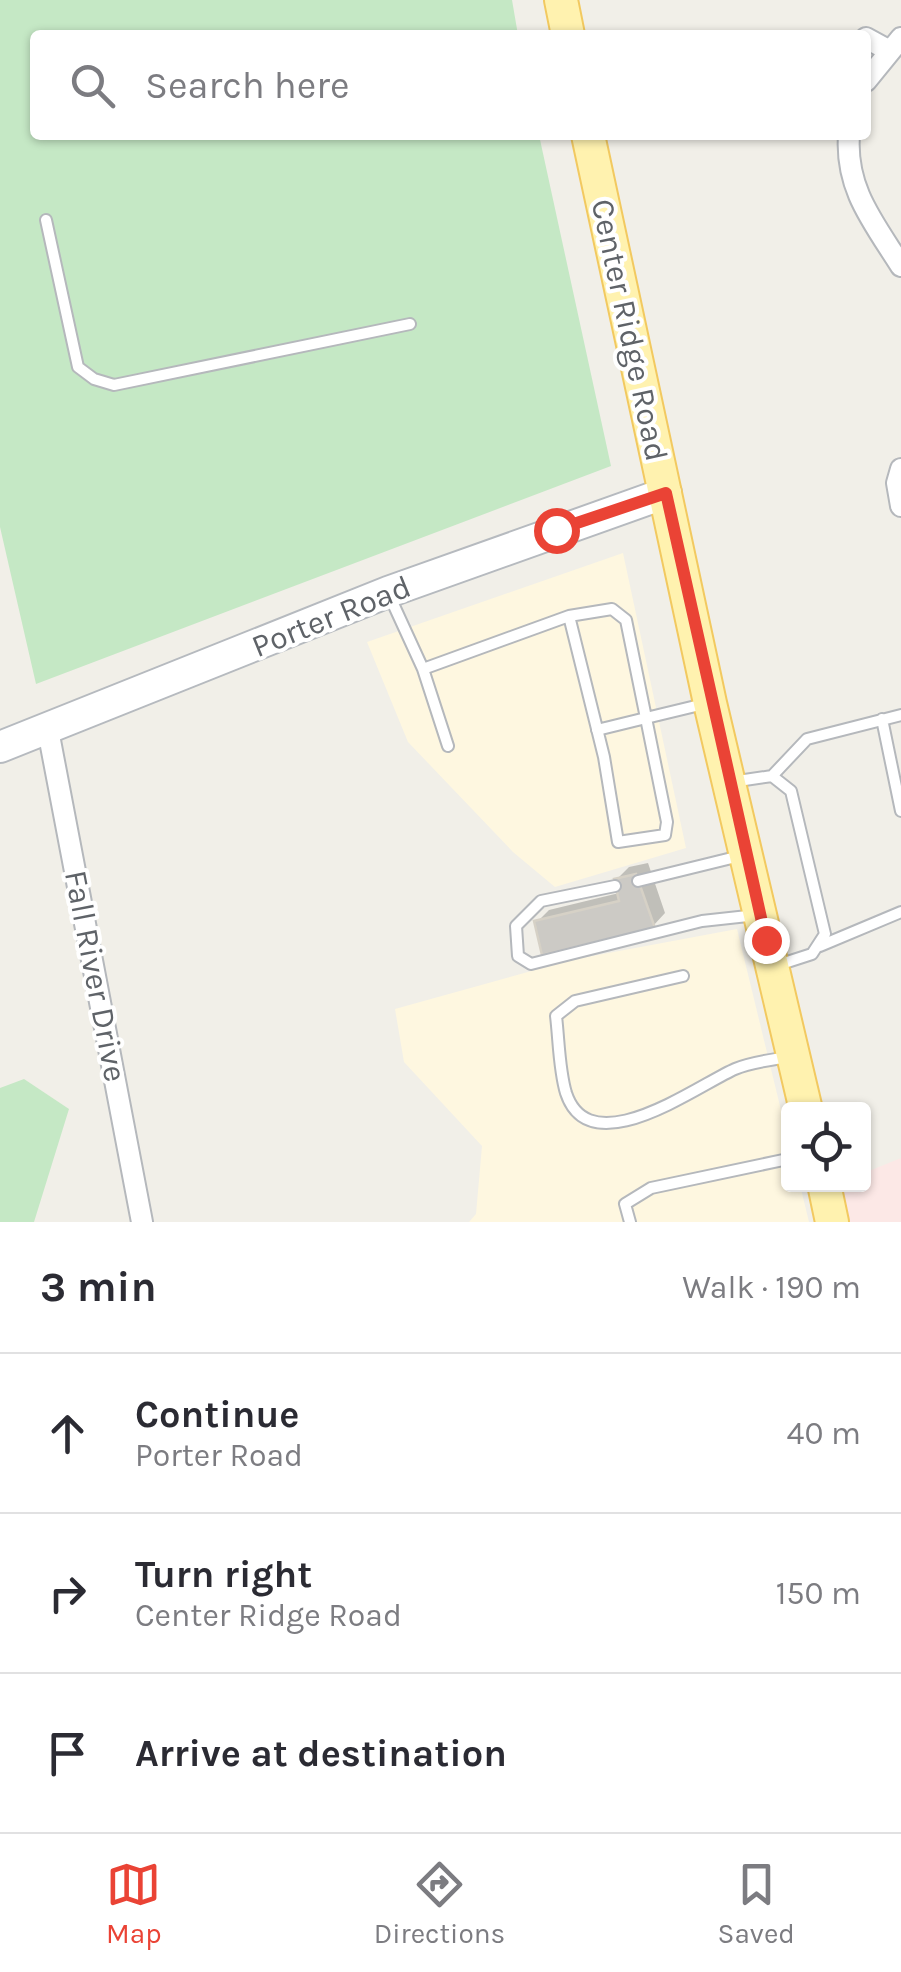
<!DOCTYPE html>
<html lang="en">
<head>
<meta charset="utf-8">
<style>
	:root { --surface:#fff; --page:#f2f2f3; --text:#2b2b33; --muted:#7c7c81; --line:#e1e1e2; --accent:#ea4335 }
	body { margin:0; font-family:Karla,sans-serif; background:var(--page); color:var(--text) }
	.controls { position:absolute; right:30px; bottom:30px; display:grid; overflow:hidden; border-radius:10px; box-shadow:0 2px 8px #0004 }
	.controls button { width:90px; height:90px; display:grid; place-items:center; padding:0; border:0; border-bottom:2px solid var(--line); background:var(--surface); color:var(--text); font:50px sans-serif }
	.stop { position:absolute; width:30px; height:30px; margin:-22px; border:8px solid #ea4335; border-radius:50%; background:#fff }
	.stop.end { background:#ea4335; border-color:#fff; box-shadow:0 2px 10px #0008 }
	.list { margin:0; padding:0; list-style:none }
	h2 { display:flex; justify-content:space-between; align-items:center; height:130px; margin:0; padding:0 40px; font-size:42px }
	h2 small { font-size:32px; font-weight:400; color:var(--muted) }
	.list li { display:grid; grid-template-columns:65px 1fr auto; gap:30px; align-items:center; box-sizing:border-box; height:160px; padding:0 40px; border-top:2px solid var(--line) }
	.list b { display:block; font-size:38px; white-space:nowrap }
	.list p { margin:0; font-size:32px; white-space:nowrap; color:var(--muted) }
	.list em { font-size:32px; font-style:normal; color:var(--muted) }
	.icon { flex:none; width:55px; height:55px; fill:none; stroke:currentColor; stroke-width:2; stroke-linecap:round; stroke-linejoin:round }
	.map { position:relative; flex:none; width:901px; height:1222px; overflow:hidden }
	.search { position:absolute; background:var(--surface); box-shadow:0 2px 8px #0004; left:30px; right:30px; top:30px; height:110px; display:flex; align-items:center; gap:25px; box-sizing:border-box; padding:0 35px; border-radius:10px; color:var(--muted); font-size:38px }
	.sheet { height:610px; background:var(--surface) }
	nav { display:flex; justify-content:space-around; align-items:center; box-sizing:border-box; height:140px; border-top:2px solid var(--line); background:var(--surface); font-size:28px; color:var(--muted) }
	nav a { display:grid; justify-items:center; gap:5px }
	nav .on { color:var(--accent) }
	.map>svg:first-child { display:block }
</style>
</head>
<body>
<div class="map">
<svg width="901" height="1222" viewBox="0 0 901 1222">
	<rect width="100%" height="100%" fill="#f1efe8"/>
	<!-- commercial -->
	<path fill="#fef7e0" d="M623,553L686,848L555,887L513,852L408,742L367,642Z
		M737,929L788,1139V1184L800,1185L809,1222H469L476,1214L482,1146L404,1062L395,1009L571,960Z"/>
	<!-- medical -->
	<path fill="#fce8e6" d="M901,1158V1222H848L839,1185L864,1184V1173Z"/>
	<!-- green -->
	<path fill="#c5e8c5" d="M0,0H512L518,35H35V135H539L611,466L36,684L0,527Z
		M24,1079L69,1109L34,1222H0V1088Z"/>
	<!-- shadow -->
	<path fill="#0003" d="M648,863L665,913L653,926L537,922L549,910L619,893L616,880L629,867Z"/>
	<!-- building -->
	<path fill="#cccac5" stroke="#d6d1c6" stroke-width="2.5" d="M636,874L655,928L542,955L534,921L619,901L614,879Z"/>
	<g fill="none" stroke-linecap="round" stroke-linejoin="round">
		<defs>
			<path id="service" d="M46,220L78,367L94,379L114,385L410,324
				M390,597L423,669L569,616L604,757L618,842L665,835L667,822L646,718L704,704
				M569,616L612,609L626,620L646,718L597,730
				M423,669L448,746
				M882,719L901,811
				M772,776L807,739L901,715
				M731,782L772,776L791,791L825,934L812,954L778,965
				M638,881L740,856
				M615,886L541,901L516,926L518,956L531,964L702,921L757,915
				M820,946L901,912
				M683,976L575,1001L556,1016C559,1041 559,1070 566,1093C590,1166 698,1085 735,1069C751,1062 771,1060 788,1057
				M630,1222L625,1204L651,1188L788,1159"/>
			<path id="minor" d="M866,38L888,50
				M866,81L901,38
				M849,135C845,189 874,223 901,266
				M901,469L897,483L901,506
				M48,730L142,1222"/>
			<path id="secondary" d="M0,747L388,592L666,493"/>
			<path id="primary" d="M561,0L568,35
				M588,135L710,703L806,1110
				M824,1184L832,1222"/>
		</defs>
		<!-- service casing -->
		<use href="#service" stroke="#b5b8bc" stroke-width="14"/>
		<!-- minor casing -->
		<use href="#minor" stroke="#b5b8bc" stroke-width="24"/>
		<!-- secondary casing -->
		<use href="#secondary" stroke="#b6babf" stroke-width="34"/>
		<!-- primary casing -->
		<use href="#primary" stroke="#f2c960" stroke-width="36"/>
		<!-- service -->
		<use href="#service" stroke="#fff" stroke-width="10"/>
		<!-- minor -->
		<use href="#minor" stroke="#fff" stroke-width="20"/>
		<!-- secondary -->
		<use href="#secondary" stroke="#fff" stroke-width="30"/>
		<!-- primary -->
		<use href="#primary" stroke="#fff2af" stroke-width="32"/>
	</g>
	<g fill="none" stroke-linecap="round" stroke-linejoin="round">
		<!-- route -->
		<path stroke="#ea4335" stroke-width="12" d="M556,530L666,493L766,940"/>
	</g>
	<g text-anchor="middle" stroke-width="8" stroke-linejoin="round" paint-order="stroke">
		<!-- street labels -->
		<g font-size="32" fill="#5f6368" stroke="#fff">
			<text transform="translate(630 330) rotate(78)" y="11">Center Ridge Road</text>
			<text transform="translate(331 616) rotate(-22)" y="11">Porter Road</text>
			<text transform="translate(96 976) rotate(79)" y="11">Fall River Drive</text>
		</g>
	</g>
</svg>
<div class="controls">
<button><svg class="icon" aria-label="locate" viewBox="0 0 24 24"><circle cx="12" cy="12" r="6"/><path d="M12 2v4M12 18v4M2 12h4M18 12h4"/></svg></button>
</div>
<div class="stop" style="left:556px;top:530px"></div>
<div class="stop end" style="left:766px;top:940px"></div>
<div class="search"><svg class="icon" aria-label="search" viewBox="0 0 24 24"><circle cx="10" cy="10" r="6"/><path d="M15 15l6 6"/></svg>Search here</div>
</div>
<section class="sheet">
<h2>3 min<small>Walk · 190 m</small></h2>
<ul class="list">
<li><svg class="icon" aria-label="ahead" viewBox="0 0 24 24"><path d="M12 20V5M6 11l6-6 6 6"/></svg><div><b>Continue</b><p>Porter Road</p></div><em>40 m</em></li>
<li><svg class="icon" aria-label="right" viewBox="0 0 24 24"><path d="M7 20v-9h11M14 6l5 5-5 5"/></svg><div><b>Turn right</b><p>Center Ridge Road</p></div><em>150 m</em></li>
<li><svg class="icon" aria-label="arrive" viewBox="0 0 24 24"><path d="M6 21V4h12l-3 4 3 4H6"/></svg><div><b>Arrive at destination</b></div></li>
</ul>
</section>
<nav>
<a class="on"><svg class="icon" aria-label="map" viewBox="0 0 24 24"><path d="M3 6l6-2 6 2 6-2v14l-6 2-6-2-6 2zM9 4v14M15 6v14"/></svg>Map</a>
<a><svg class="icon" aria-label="directions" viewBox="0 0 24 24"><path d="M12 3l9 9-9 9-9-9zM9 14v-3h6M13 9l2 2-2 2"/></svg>Directions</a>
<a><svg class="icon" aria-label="saved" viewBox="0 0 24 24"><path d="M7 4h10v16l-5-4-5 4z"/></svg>Saved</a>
</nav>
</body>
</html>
